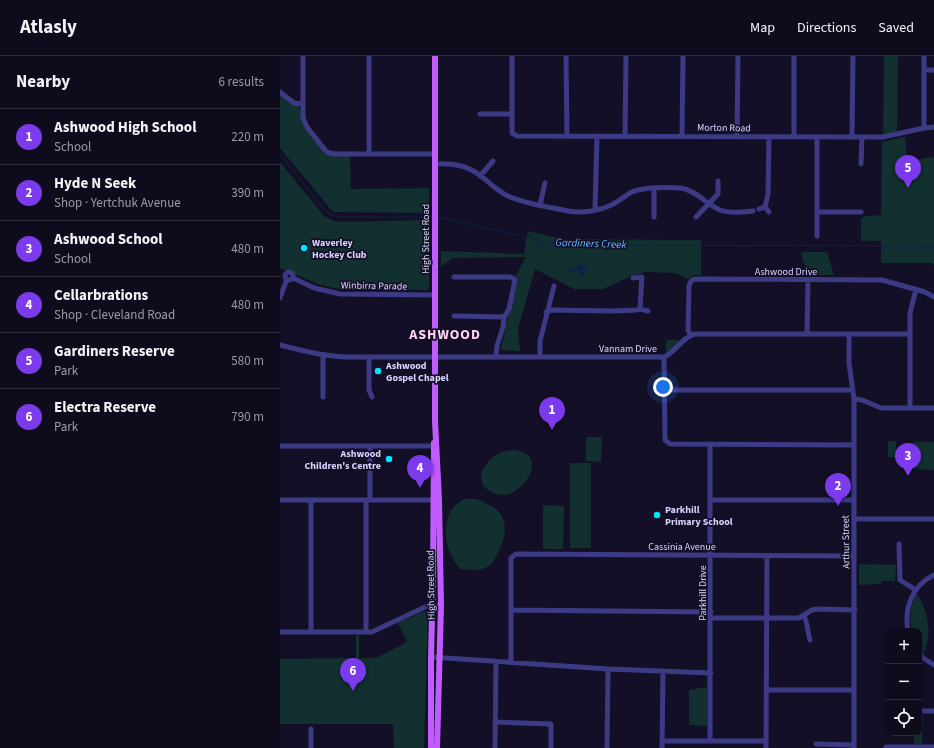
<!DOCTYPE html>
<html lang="en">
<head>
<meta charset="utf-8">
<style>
	:root { --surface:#0e0b1c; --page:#171425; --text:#f1f3f6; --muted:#9b9ba3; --line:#2e2b3b; --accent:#7c3aed }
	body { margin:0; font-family:"Source Sans 3",sans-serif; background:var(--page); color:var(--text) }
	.controls { position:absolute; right:12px; bottom:12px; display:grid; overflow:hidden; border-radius:8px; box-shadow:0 2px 6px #0003 }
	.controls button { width:36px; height:36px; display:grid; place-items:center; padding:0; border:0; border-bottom:1px solid var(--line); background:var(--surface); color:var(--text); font:20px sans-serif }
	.you { position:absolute; left:383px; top:331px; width:14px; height:14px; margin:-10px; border:3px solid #fff; border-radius:50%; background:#1a73e8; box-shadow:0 0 0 6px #1a73e833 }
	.badge { display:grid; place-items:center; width:26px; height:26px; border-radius:50%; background:var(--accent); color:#fff; font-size:13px; font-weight:700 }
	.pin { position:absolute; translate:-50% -33px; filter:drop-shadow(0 1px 2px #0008) }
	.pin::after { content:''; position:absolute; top:21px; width:14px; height:12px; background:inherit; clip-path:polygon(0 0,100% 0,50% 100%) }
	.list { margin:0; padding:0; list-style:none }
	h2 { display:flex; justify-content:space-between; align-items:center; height:52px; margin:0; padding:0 16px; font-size:17px }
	h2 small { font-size:13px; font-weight:400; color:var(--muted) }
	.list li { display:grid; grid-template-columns:26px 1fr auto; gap:12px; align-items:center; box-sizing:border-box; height:56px; padding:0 16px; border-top:1px solid var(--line) }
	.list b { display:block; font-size:15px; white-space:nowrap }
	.list p { margin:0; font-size:13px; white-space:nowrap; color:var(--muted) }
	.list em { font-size:13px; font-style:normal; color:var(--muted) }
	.icon { flex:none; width:22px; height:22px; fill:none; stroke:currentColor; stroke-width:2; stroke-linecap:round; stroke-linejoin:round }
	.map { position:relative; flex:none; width:654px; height:692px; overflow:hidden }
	header { display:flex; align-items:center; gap:24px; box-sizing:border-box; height:56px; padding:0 20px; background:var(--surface); border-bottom:1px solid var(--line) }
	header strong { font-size:19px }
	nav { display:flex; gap:22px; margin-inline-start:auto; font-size:14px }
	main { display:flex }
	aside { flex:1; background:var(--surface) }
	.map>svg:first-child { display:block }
</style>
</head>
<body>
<header>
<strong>Atlasly</strong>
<nav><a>Map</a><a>Directions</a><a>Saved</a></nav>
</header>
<main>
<aside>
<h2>Nearby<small>6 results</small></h2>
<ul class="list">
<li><span class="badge">1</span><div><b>Ashwood High School</b><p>School</p></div><em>220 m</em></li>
<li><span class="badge">2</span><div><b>Hyde N Seek</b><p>Shop · Yertchuk Avenue</p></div><em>390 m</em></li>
<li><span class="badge">3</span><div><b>Ashwood School</b><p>School</p></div><em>480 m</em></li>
<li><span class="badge">4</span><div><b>Cellarbrations</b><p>Shop · Cleveland Road</p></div><em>480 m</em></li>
<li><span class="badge">5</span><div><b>Gardiners Reserve</b><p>Park</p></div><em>580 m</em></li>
<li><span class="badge">6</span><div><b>Electra Reserve</b><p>Park</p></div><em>790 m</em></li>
</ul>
</aside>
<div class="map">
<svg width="654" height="692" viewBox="0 0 654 692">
	<rect width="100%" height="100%" fill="#130f26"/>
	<!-- green -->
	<path fill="#12302f" d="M604,0H618L617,75L603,79Z
		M0,38L19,50L21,57L45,95L70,100L71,133L149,132V157L53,156L0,92Z
		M625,81L627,105L654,101V209L651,207H601V185H581V163L585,160L601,159L602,86Z
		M0,106L45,161L57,166L149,164V234H64L40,229L0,212Z
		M248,175L282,183L421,184V219H413L407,223L396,217L366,216L351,220L323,233H294L255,213L238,273L240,295L221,294L236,219L246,201L172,202L161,211V195L244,198Z
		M521,196H547L554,219H527Z
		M388,284H398L400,286L386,298V287Z
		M306,381H322L321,406L306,405Z
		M608,385H616V401H608Z
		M635,386H654V414L635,413L624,405V393L628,388Z
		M236,394C241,396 247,397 250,401C259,416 237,441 221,439C219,439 215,437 212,436C209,435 205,432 203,429C201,425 201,420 201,416C211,401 216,395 236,394Z
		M290,407H311V492H290Z
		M197,443C203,446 211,449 216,453C230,465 225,485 217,499C215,502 213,507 210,509C201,516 191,514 180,513C176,507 171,501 169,494C163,478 165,453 182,444C186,442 193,443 197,443Z
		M263,449L284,450L283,493H263Z
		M579,508L616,509L615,525H601V528L579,529Z
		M637,538C649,557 652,577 644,598L639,592V575H631C630,562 630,549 637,538Z
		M144,555H148L144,692H114L113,668H0V603L76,602V579H79V602H96L127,586L118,567Z
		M427,631V670L409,669V634Z
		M639,658L643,659L642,688H634V677H639Z"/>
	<!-- water -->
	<path fill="#0c2248" d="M298,207L302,210L307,212L304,216V219H300L298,214L289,215L293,212L298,211Z"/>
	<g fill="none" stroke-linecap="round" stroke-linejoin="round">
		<!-- stream -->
		<path stroke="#0c2248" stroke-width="1" d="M0,98L44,153L49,158L59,161H153
			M158,161L281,189L654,190
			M258,192L260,185"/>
		<!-- minor -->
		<path stroke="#3d3a85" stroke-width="5" d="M23,0V62L27,71L45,94L49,97L56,98H155
			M232,0V77L237,80L603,81L644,72L654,71
			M286,0L287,80
			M644,14H654
			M0,36L14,47L23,48
			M200,58H232
			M644,72V0
			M345,79L346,0
			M402,80L403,0
			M457,80L458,0
			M514,81V0
			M572,81L573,0
			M89,98V0
			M155,108C172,107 187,109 201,120C210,127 217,135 228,140C243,147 262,150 278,153C294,157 313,157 329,150C337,147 344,140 352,136C364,131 388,131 401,132C417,135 426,148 440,154C450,158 464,156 473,155
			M581,108L582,81
			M200,120L213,105
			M374,132V161
			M260,149L265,127
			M479,153L485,151
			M315,154L317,80
			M489,156L485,151L488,138L489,81
			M537,156H581
			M416,161L438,138V125
			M537,180V81
			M5 220a4 4 0 1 1 8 0a4 4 0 1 1-8 0Z
			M174,221H231L235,224L229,253L224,261L223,271L217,290L216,300
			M13,222L34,232L60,238L155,239
			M353,222L362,221L360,253
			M0,242L7,223
			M266,256L272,254L332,255L357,254L360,253L368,255
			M174,260L224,261
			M527,278L528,224
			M411,279L408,274L409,230L411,225L414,223L602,224L645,236L654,241
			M569,279V307L574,343V692
			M0,289C22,295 42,300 65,301H384C396,296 402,281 415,278H629
			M43,300V341
			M89,301V334L92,341
			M260,301V285L274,230
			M384,301L385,384L390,388L573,389
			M385,334H573
			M574,343L582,344L601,352H654
			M630,351V257L636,233
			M430,388V685
			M0,390H156
			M90,390V444
			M0,444H156
			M86,444V576
			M431,444H574
			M574,463H654
			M619,488L620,524L636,534
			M231,554L431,556
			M524,560C528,567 527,575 530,584
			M431,562H519L532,554L538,553L575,554
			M628,575C624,553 632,529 654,519
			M0,576H92L147,550H161
			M31,576V444
			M639,597L643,602L654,609
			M151,601L328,613L431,617
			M231,606V502L236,498L574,500
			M487,634H574
			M639,655H654
			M215,666L271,668V692
			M382,685H486
			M536,688L574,689
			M606,691H654
			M31,692V673
			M215,692L216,606
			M327,692L328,613
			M382,692L383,615
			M486,692L487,500"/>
		<!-- major -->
		<path stroke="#c25bff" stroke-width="6" d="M155,0V365L159,444L161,550L157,692
			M151,692V601L153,521L154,387"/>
	</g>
	<!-- markers -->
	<g fill="#00e5ff" stroke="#130f26" stroke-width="1.5">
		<circle cx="24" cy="192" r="4"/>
		<circle cx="98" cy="315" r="4"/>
		<circle cx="109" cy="403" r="4"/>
		<circle cx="377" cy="459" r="4"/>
	</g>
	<g text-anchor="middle" stroke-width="3.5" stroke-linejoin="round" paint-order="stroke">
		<!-- street labels -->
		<g font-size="10" fill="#d9d4ff" stroke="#130f26">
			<text transform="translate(444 71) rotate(1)" y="4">Morton Road</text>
			<text transform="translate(145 183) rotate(-90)" y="4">High Street Road</text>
			<text x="506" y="219">Ashwood Drive</text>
			<text transform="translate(94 229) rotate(1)" y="4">Winbirra Parade</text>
			<text x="348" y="296">Vannam Drive</text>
			<text transform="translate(565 486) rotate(-91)" y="4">Arthur Street</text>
			<text x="402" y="494">Cassinia Avenue</text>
			<text transform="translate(150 529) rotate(-91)" y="4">High Street Road</text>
			<text transform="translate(422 537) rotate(-90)" y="4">Parkhill Drive</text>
		</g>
		<!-- poi labels -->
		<g font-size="10" font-weight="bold" fill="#d9d4ff" stroke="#130f26" text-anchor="start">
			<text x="32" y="190">Waverley<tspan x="32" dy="12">Hockey Club</tspan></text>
			<text x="106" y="313">Ashwood<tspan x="106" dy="12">Gospel Chapel</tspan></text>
			<text x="101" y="401" text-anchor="end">Ashwood<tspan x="101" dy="12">Children's Centre</tspan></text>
			<text x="385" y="457">Parkhill<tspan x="385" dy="12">Primary School</tspan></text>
		</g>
		<!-- water labels -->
		<g font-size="11" font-style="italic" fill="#62b6ff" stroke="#130f26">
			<text transform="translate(311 187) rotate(2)" y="4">Gardiners Creek</text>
		</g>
		<!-- district labels -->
		<g font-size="14" font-weight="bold" letter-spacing="1" fill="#ffd6f0" stroke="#130f26">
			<text x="165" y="283">ASHWOOD</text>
		</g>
	</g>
</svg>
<div class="controls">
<button>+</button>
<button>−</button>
<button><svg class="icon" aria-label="locate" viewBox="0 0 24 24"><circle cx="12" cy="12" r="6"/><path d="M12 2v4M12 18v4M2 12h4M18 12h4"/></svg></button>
</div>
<div class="you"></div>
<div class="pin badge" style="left:272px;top:374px">1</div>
<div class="pin badge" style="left:558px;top:450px">2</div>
<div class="pin badge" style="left:628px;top:420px">3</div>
<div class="pin badge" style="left:140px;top:432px">4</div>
<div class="pin badge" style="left:628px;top:132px">5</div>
<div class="pin badge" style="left:73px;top:635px">6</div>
</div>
</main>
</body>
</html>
